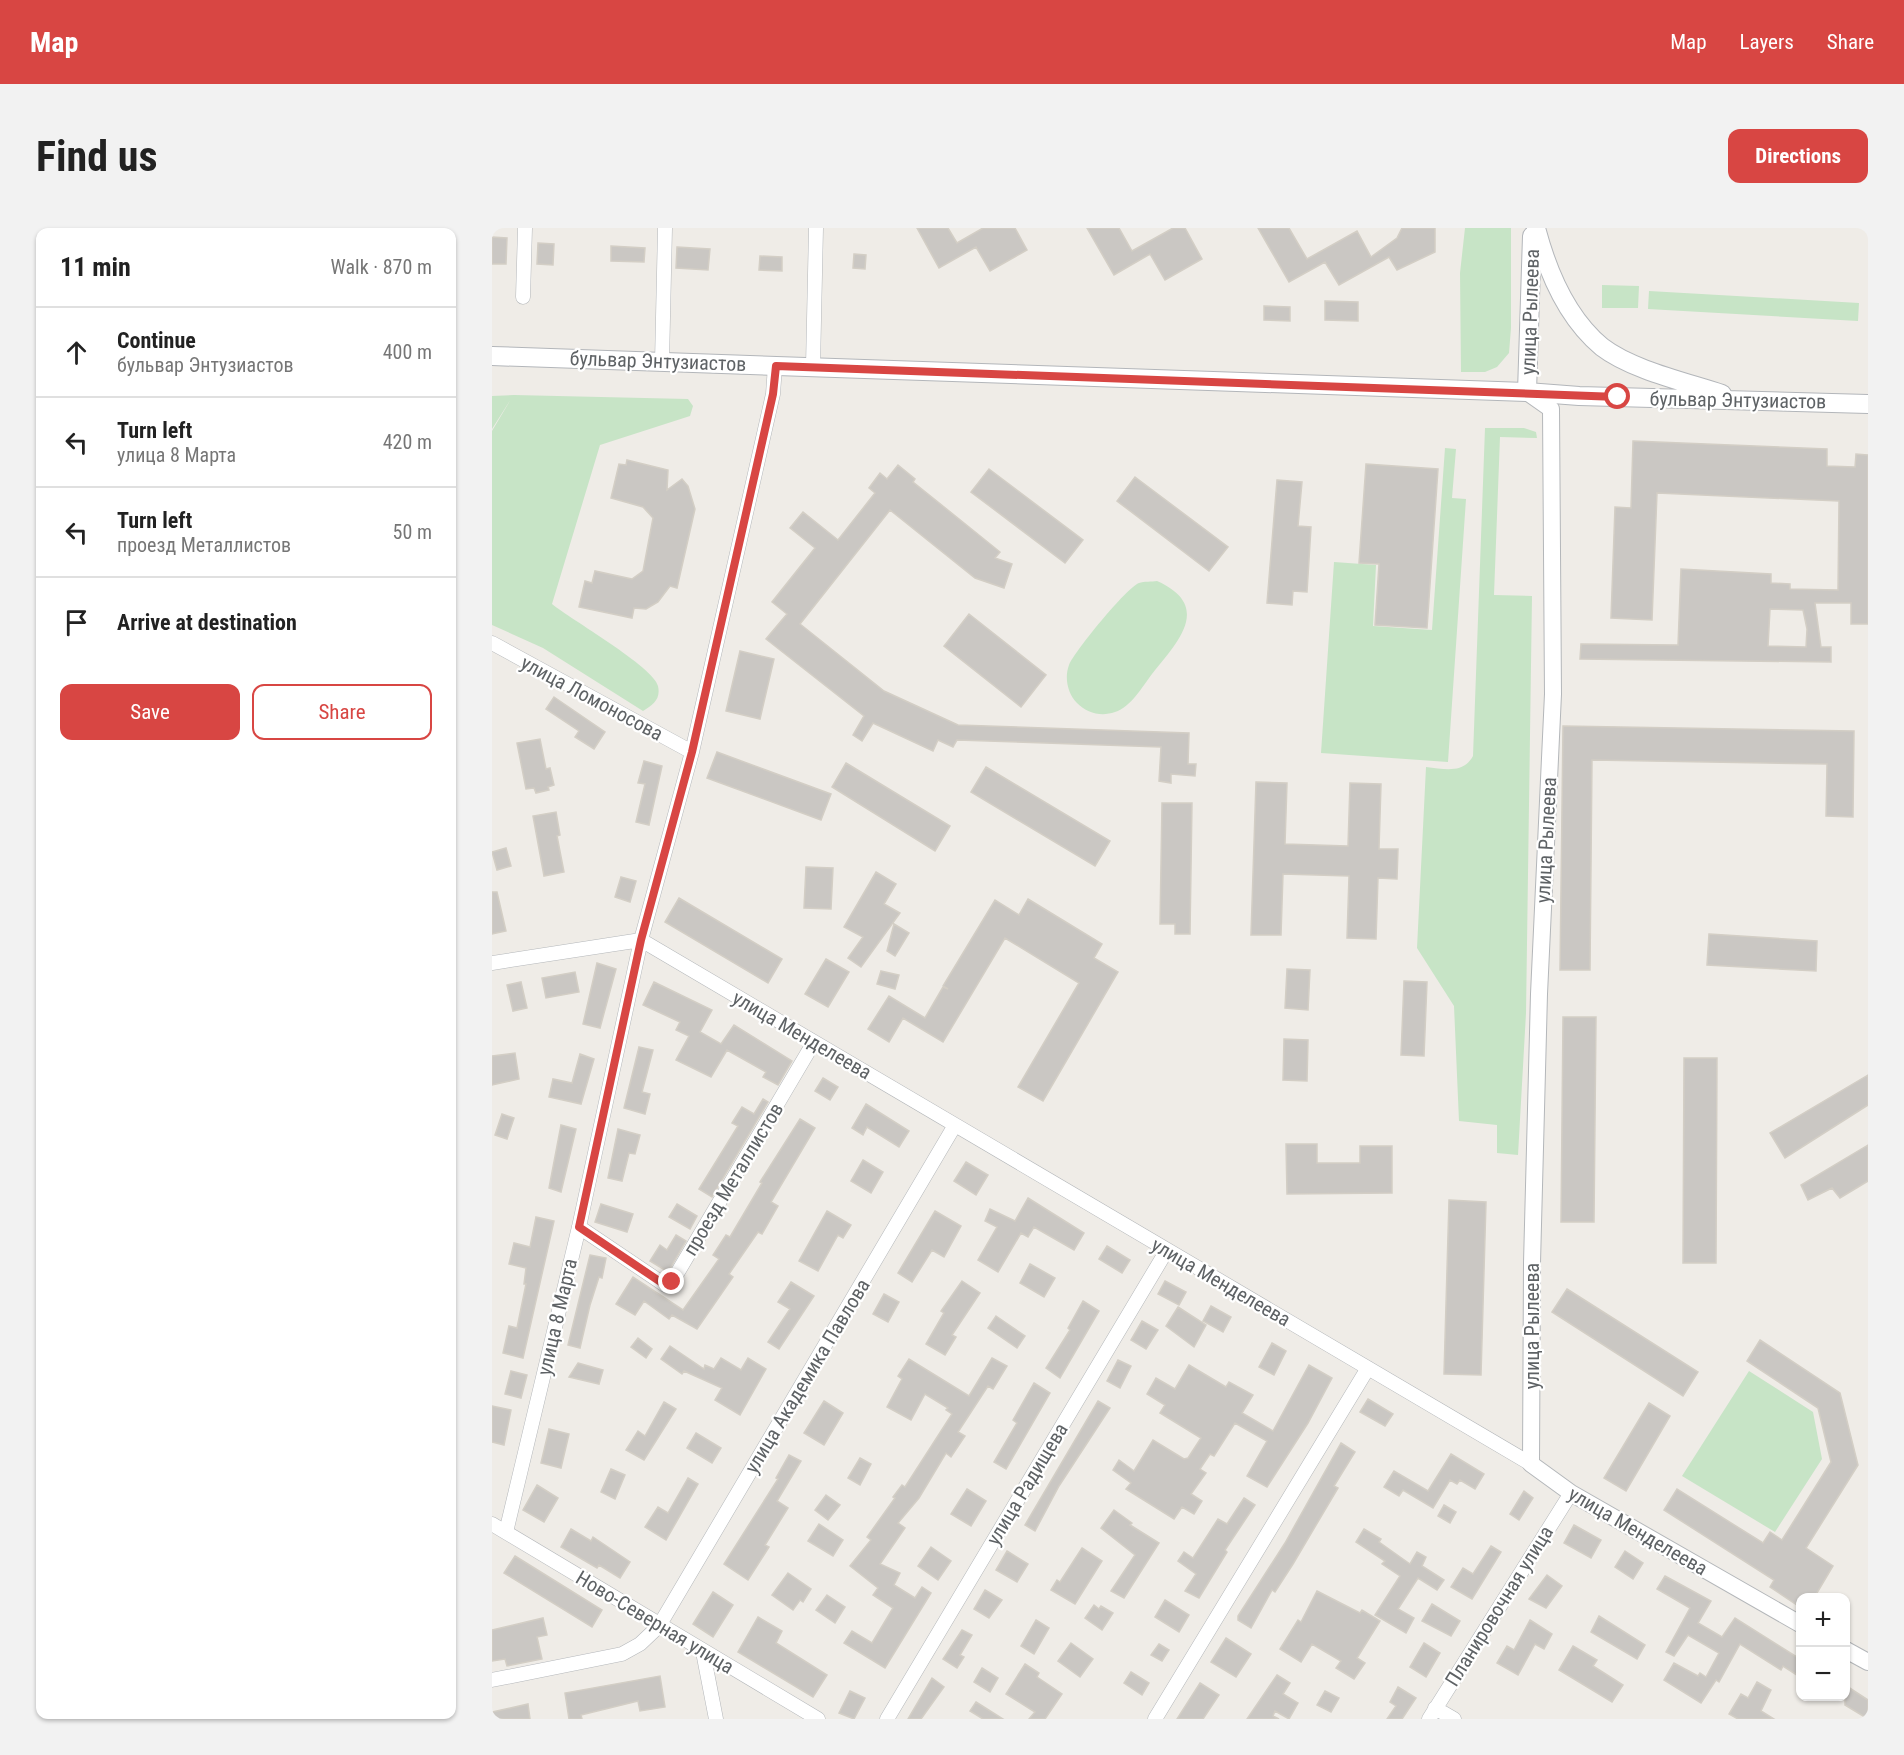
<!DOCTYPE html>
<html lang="en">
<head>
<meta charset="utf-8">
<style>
	:root { --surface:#fff; --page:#f2f2f2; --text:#222; --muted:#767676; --line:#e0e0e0; --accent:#d84643 }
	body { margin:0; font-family:"Roboto Condensed",sans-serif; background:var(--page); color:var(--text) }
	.controls { position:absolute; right:18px; bottom:18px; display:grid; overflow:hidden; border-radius:12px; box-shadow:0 2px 4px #0004 }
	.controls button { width:54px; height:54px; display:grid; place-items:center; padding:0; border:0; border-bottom:2px solid var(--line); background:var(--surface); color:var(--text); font:30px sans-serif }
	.stop { position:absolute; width:18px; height:18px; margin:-14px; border:4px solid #d84643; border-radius:50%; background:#fff }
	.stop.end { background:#d84643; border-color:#fff; box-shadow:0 2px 6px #0008 }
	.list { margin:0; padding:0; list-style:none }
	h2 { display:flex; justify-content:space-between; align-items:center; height:78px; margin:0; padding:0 24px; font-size:26px }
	h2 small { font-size:20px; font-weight:400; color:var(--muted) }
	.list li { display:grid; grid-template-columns:39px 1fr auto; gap:18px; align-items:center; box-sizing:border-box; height:90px; padding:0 24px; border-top:2px solid var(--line) }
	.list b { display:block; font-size:22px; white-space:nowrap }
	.list p { margin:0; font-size:20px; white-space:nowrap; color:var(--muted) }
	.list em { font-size:20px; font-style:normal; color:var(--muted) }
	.actions { display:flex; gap:12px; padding:18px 24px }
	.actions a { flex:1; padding:14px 0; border:2px solid var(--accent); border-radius:12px; text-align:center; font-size:21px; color:var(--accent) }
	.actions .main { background:var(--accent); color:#fff }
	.icon { flex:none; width:33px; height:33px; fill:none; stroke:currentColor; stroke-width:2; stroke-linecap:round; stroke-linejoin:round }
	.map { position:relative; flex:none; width:1376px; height:1491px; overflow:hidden; border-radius:12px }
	header { display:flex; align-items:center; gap:36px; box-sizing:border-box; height:84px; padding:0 30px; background:var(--accent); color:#fff }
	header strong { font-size:28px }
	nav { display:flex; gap:33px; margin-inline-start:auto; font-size:21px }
	.intro { display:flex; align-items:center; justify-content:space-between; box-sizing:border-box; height:144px; padding:0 36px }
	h1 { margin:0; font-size:42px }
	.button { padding:15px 27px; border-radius:12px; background:var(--accent); color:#fff; font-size:21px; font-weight:700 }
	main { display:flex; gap:36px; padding:0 36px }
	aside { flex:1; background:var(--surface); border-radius:12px; box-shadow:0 2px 4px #0004 }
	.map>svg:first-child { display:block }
</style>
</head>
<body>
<header>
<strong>Map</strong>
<nav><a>Map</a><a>Layers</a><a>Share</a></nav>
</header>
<div class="intro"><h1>Find us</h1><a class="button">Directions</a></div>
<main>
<aside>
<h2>11 min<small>Walk · 870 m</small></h2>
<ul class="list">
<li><svg class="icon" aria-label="ahead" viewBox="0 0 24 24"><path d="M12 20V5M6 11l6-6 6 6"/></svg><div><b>Continue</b><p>бульвар Энтузиастов</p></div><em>400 m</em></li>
<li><svg class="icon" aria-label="left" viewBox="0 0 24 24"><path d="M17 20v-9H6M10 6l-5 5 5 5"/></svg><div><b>Turn left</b><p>улица 8 Марта</p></div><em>420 m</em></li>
<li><svg class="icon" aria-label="left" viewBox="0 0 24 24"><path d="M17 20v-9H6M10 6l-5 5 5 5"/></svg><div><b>Turn left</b><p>проезд Металлистов</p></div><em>50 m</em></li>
<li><svg class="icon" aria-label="arrive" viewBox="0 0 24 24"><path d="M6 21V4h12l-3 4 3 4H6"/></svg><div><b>Arrive at destination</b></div></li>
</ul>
<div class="actions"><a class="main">Save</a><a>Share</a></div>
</aside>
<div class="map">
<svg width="1376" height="1491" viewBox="0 0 1376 1491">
	<rect width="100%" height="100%" fill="#efece7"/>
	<!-- green -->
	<path fill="#c7e4c6" d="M973,0H1019V100L1017,125L1005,139L993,144H969L968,45Z
		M1110,57L1147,58L1146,80H1110Z
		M1157,63L1367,75L1366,93L1156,81Z
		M22,167L196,171L201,178L198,188L108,217L60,376C78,391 162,439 166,458C169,471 161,477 151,483L51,420L0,397V203L19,171L0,201V168Z
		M993,200H1032L1044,204L1045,210L1008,209L1002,367L1040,368L1034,785L1026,927L1005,925V897L967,893L962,778L925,720L934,539C953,541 971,546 981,528Z
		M953,220L964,221L960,270L974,271L956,534L829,525L842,334L884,337L881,398L940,402Z
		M665,353C721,378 686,414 660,446C650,459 639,479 623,484C609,489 595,485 585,475C576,466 572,450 577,437C582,424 635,359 647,355C652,353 660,354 665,353Z
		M1257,1143L1321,1184L1330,1231L1283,1304L1190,1248Z"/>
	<!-- building -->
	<path fill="#cac7c3" stroke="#d3cec5" stroke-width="1.5" fill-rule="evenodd" d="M425,0H456L465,15L491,0H523L535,22L498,43L484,19L447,40Z
		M595,0H627L640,23L681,0H693L710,31L673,52L658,26L622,47Z
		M766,0H797L815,31L865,3L879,29L905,10L910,0H943V24L905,42L897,29L847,57L833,34L797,54Z
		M0,9L15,10L14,36H0Z
		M46,15L62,16L61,37L45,36Z
		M119,18L153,20L152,34L119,33Z
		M185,19L218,21L216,42L184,40Z
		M362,26L374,27L373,41L361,40Z
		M268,28L290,29V43L267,42Z
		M833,73L866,74V93L833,92Z
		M772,78L798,79V93L772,92Z
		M1141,213L1335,221V238L1363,239L1364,226L1376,227V396H1359V375H1323L1329,419H1339V434L1088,431L1089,416L1186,417L1189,341L1279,346V355L1298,356V361L1346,362L1347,273L1165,265L1160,392L1119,390L1123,279L1139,280ZM1278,381L1311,382L1315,401L1314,419L1276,418Z
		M135,232L176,242L175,262L190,251L196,258L203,281L185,360L178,358L166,374L154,381L142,380L140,390L87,379L93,353L100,355L103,343L140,351L151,343L161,290L151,279L119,270L127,236L134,237Z
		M874,236L946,241L935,400L883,397L887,336L867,335Z
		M406,237L423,251L421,254L508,324L503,330L520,336L512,360L483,350L398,282L308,396L392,463L466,497L697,505L696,536H704L703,548L679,546V555L667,553L669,519L465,512L461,519L446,512L441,523L381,495L370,513L361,507L372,488L274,411L295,386L280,374L323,320L298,300L311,284L346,312L383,265L377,260L388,245L395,251Z
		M497,241L591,312L573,335L479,264Z
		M643,249L736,319L717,343L625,273Z
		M785,252L810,254L806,298L819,299L815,364L801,363L800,377L775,375Z
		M477,386L554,447L529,479L452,418Z
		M248,423L282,431L268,491L234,483Z
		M62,469L113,504L102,521L83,509L87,503L54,481Z
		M1071,498L1362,503L1361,589L1334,588L1335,536L1100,532L1098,742H1068Z
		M48,511L54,541L58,540L62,557L56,559L57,562L44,565L42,560L34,561L25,515Z
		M225,524L339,566L329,592L215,550Z
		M152,533L170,538L157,597L144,594L153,556L146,555Z
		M354,535L458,598L443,623L340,559Z
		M494,539L618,613L603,638L479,564Z
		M764,554L795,555L793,616L856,618L858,555L889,556L887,621H906L905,651L886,650L884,711L855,710L857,648L791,646L789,707H759Z
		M670,575H700L698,706H683V696H668Z
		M64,584L68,607L65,608L72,644L52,648L41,588Z
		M14,620L19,638L5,642L0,624Z
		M314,639L341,640L339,681L312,680Z
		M384,644L404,656L392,676L408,685L369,739L356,730L371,709L352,699Z
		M129,649L144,653L138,674L123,669Z
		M0,664H5L14,703L0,706Z
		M187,670L290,731L276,755L173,694Z
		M536,671L610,716L602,730L626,744L551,873L526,859L587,755L513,710L451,814L411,790L397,814L376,801L397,768L433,790L451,759L456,761L451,758L503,672L527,687Z
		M402,696L417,705L403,728L395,723Z
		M1217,706L1325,713L1324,743L1215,737Z
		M334,731L357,744L336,779L313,766Z
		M105,735L124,741L108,800L91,796Z
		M795,741L818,742L816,782L793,780Z
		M389,743L407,747L403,761L385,756Z
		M83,744L87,764L54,770L50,750Z
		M912,753L935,754L932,828L909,827Z
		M29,754L35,780L21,783L15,757Z
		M162,754L220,782L208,804L229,816L242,797L300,833L286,857L271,849L274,844L235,822L219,849L184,832L197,808L184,802L188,794L151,777Z
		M1071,789H1104L1102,994H1069Z
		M792,811L816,812L815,853L791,852Z
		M147,819L161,822L150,864L158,866L153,886L132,880Z
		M23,825L27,851L0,857V828Z
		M88,826L102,831L89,876L57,869L61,851L80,855Z
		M1192,830H1225L1224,1035H1191Z
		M1376,847V877L1293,930L1278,905Z
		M331,850L346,859L338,872L323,863Z
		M271,871L276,874L220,969L207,961L246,898L240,895L250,879L262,886Z
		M374,876L417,903L407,919L375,899L371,907L360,900Z
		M10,886L22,890L15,911L3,907Z
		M308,891L323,900L279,974L286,978L270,1006L266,1004L237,1046L241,1049L205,1101L180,1087L177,1091L152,1073L143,1087L124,1076L141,1049L191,1082L227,1031L221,1027L234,1007L238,1009L270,955L268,954Z
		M69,897L84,901L69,964L57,960Z
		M126,901L148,907L143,926L137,925L130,953L116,950Z
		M794,916H825V935H868V918H900V965L795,966Z
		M1376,917V953L1348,970L1340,960L1316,972L1309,957Z
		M371,932L391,944L379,965L359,953Z
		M474,934L496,947L484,967L462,953Z
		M536,970L592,1005L582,1022L542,999L536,1009L529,1005L506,1044L486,1032L505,999L493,993L498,981L523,993Z
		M957,972L994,974L989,1147L952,1146Z
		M109,976L141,986L135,1004L103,994Z
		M185,976L205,988L198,1001L177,989Z
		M335,983L359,997L351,1010L346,1007L326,1043L307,1033Z
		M443,983L469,998L452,1029L440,1022L420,1054L406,1045Z
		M44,989L62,993L31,1130L11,1125L17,1098L25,1100L34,1056H32L34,1040L17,1036L22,1015L38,1019Z
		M184,1007L194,1013L176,1044L158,1033L168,1017L175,1022Z
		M615,1018L638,1032L630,1045L607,1031Z
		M98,1027L114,1030L110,1050L107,1049L98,1077L88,1120L76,1117Z
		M538,1036L563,1050L552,1069L528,1055Z
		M470,1053L488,1065L460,1107L464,1109L453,1127L434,1116L452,1085L449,1083Z
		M673,1053L694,1064L687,1077L666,1066Z
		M299,1054L322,1068L287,1121L276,1114L298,1081L286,1074Z
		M1075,1061L1206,1144L1191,1168L1060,1084Z
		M392,1066L407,1074L396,1094L381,1086Z
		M591,1073L607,1083L568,1150L554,1140L578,1102L576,1100Z
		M719,1078L739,1089L731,1104L711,1093Z
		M686,1079L714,1097L702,1119L674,1098Z
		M504,1088L533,1108L525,1120L496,1100Z
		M650,1093L666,1102L654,1121L639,1112Z
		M146,1110L160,1121L154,1130L139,1119Z
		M1268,1112L1348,1165L1366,1237L1314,1320L1341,1338L1322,1370H1308V1379L1278,1359L1282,1352L1172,1282L1185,1261L1271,1315L1278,1304L1290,1312L1339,1234L1326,1180L1255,1133Z
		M780,1115L794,1123L782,1147L767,1139Z
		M178,1118L212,1141L213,1137L222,1141L229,1130L249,1142L256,1130L274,1141L248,1187L223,1172L230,1160L192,1143L190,1146L169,1131Z
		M500,1130L515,1138L501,1161L496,1158L466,1204L473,1208L459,1229L454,1225L427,1270L406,1295L413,1300L388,1336L408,1345L402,1357L423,1370L430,1359L439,1365L393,1440L352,1415L360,1403L380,1415L401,1380L381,1367L386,1360L358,1338L379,1312L375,1309L403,1270L401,1269L410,1257L413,1259L460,1186L454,1182L456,1180L433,1166L419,1192L395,1179L410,1151L406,1148L417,1131L477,1168Z
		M626,1132L639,1138L628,1160L615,1153Z
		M86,1135L111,1142L107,1156L77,1149Z
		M697,1137L734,1159L737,1154L761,1167L750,1185L781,1203L817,1137L840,1150L816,1195L775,1259L755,1248L775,1213L743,1195L722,1228L718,1226L708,1241L714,1245L699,1266L710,1273L702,1286L690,1279L682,1291L634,1261L639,1255L621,1242L627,1232L642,1243L661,1212L692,1231L696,1230L709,1210L668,1185L673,1177L655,1166L664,1150L683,1161Z
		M19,1143L35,1147L29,1170L13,1166Z
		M542,1155L558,1165L514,1241L502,1234L525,1195L521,1192Z
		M876,1171L901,1186L893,1198L868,1184Z
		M332,1173L351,1185L332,1217L312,1205Z
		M606,1173L618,1180L567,1258L543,1303L533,1297Z
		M172,1174L184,1181L152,1232L134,1222L146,1203L153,1208Z
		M1157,1175L1178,1188L1134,1263L1112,1250Z
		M0,1178L19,1182L12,1217L0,1214Z
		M57,1201L77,1206L69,1240L49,1235Z
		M204,1205L229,1220L220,1235L195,1220Z
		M849,1215L863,1224L842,1258L846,1260L801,1336L783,1364L780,1362L759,1400L746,1392V1388L793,1315Z
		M959,1226L992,1246L983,1261L968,1252L965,1256L958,1252L941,1280L911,1262L907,1268L892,1259L902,1243L936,1263Z
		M297,1227L309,1233L285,1273L296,1280L273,1317L277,1319L256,1352L232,1336L286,1251L284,1250Z
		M368,1230L379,1236L368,1257L356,1250Z
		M119,1241L133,1247L123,1271L109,1264Z
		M196,1250L206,1256L174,1312L153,1299L166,1279L176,1285Z
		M45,1257L66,1270L52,1294L31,1282Z
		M475,1261L494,1273L479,1298L459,1286Z
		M1032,1263L1041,1270L1027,1292L1018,1286Z
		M334,1267L348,1277L336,1292L323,1282Z
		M752,1270L763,1277L733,1322L735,1324L707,1370L693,1363L704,1346L686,1333L692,1324L701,1330L726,1291L735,1296Z
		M952,1277L964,1284L958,1295L946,1288Z
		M622,1282L640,1295L638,1297L667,1315L632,1370L619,1363L643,1327L609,1300Z
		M327,1296L351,1312L341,1328L316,1313Z
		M1082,1297L1109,1312L1099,1330L1072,1315Z
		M79,1301L99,1313L101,1309L138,1334L128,1350L107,1337L105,1340L69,1319Z
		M872,1301L889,1311L887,1314L918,1336L925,1324L934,1329L930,1338L952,1352L945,1362L926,1350L906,1381L922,1390L914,1405L883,1387L908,1348L890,1336L893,1333L864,1314Z
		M999,1318L1009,1324L980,1371L959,1359L971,1340L981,1346Z
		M439,1319L459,1333L446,1352L426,1338Z
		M590,1320L610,1333L583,1376L559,1362L565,1352L568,1354Z
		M515,1323L536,1336L525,1354L504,1342Z
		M1133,1323L1151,1335L1141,1351L1123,1339Z
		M23,1328L110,1382L100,1399L12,1345Z
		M296,1345L319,1361L311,1374L308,1372L301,1382L280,1367Z
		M1055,1347L1070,1358L1054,1380L1037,1371Z
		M1173,1348L1219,1373L1206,1395L1230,1409L1243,1390L1308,1431V1449L1291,1438L1289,1442L1248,1416L1227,1454L1224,1452L1209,1475L1172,1452L1182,1435L1206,1448L1208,1445L1214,1449L1227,1425L1196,1407L1182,1428L1174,1424L1198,1380L1165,1361Z
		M493,1362L510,1372L497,1390L482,1381Z
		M825,1363L868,1385L870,1382L888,1393L865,1430L873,1435L862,1451L844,1440L849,1433L820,1416L809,1434L788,1421L806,1392L809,1394Z
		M221,1364L241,1377L221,1409L201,1396Z
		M335,1367L353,1379L343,1395L324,1382Z
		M673,1372L697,1387L687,1404L663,1389Z
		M940,1376L968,1393L959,1408L930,1393Z
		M602,1377L607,1381L609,1378L621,1385L610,1402L593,1390Z
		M1107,1388L1153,1417L1145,1431L1099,1404Z
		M266,1389L290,1403L284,1415L335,1447L321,1469L246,1424Z
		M51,1390L55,1407L45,1409L50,1431L15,1438L13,1431L0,1433V1402Z
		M544,1392L557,1400L542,1426L529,1418Z
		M1038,1392L1060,1406L1052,1421L1043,1416L1026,1447L1005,1435L1015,1418L1022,1422Z
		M470,1402L480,1407L468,1427L472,1429L465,1440L451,1431Z
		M734,1410L759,1426L744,1449L719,1434Z
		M579,1415L601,1431L588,1449L566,1433Z
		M932,1415L948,1425L934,1449L918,1439Z
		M667,1416L677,1422L670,1433L659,1427Z
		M1081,1418L1105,1432L1101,1438L1131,1457L1120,1474L1067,1442Z
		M533,1436L547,1445L545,1449L570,1466L553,1491H537L543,1484L514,1466Z
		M490,1440L506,1450L498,1464L482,1454Z
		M639,1444L657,1455L650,1467L632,1455Z
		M785,1447L798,1455L791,1466L806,1475L797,1491L783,1483L781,1488L787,1491H755Z
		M168,1448L173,1479L148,1483L146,1473L89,1487L90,1491H77L73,1465Z
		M440,1450L452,1459L429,1491H416Z
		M1265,1454L1279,1462L1269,1483L1282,1491H1246L1237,1486L1249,1466L1256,1470Z
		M708,1455L727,1467L711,1491H685Z
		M1353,1457L1376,1472V1491L1353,1477Z
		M906,1459L924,1470L910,1491H895L904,1478L898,1474Z
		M358,1463L373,1470L362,1491L347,1485Z
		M833,1463L847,1470L839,1484L825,1477Z
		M484,1474L511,1491H491L478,1483Z
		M36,1476L38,1491H0V1484Z"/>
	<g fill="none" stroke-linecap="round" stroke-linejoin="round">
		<defs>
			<path id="minor" d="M31,69L33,0
				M170,134L173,0
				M321,138L324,0
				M0,415L200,524
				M0,735L149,712L1039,1236
				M87,999L173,1057L180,1054L322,814
				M0,1296L326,1491
				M14,1304L87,999L149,712L200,524L281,166L283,138
				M211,1424L224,1491
				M0,1452L130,1426L148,1416L167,1398L463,897
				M943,1480L962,1491
				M395,1491L675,1022
				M663,1491L876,1140
				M937,1491L1079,1265"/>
			<path id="tertiary" d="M1035,164L1059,181L1061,466L1047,766L1040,1035L1039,1236L1079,1265L1308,1396
				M1354,1422L1376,1434"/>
			<path id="secondary" d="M1044,0C1055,42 1075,90 1110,119C1140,142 1194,154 1230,166
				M0,128L1035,164L1087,168L1376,176
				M1035,164L1040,8"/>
		</defs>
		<!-- minor casing -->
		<use href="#minor" stroke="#b4b7ba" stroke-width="15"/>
		<!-- tertiary casing -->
		<use href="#tertiary" stroke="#b4b7ba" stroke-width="18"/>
		<!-- secondary casing -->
		<use href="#secondary" stroke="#b3b6ba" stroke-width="20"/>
		<!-- minor -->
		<use href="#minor" stroke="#fff" stroke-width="14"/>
		<!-- tertiary -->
		<use href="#tertiary" stroke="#fff" stroke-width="16"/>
		<!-- secondary -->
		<use href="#secondary" stroke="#fff" stroke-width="18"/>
	</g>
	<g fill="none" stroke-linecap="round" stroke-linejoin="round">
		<!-- route -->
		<path stroke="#d84643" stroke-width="8" d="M180,1054L173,1057L87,999L149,712L200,524L281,166L284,138L1126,169"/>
	</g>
	<g text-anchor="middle" stroke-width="4.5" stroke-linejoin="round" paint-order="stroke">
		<!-- street labels -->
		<g font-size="20" fill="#5e6265" stroke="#fff">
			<text transform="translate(1038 84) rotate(-88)" y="7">улица Рылеева</text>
			<text transform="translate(166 133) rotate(2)" y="7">бульвар Энтузиастов</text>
			<text transform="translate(1246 172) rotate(1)" y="7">бульвар Энтузиастов</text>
			<text transform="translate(100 470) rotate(28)" y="7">улица Ломоносова</text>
			<text transform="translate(1054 612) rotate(-87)" y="7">улица Рылеева</text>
			<text transform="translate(310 807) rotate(30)" y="7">улица Менделеева</text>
			<text transform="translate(241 951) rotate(-59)" y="7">проезд Металлистов</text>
			<text transform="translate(729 1054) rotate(30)" y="7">улица Менделеева</text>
			<text transform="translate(65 1089) rotate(-77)" y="7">улица 8 Марта</text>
			<text transform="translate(1040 1098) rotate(-90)" y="7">улица Рылеева</text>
			<text transform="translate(315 1148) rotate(-59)" y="7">улица Академика Павлова</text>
			<text transform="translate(535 1256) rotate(-59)" y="7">улица Радищева</text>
			<text transform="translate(1146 1303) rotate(30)" y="7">улица Менделеева</text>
			<text transform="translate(1007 1378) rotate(-58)" y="7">Планировочная улица</text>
			<text transform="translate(163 1394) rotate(31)" y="7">Ново-Северная улица</text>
		</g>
	</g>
</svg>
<div class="controls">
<button>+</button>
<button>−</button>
</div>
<div class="stop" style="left:1126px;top:169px"></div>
<div class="stop end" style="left:180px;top:1054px"></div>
</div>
</main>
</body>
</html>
